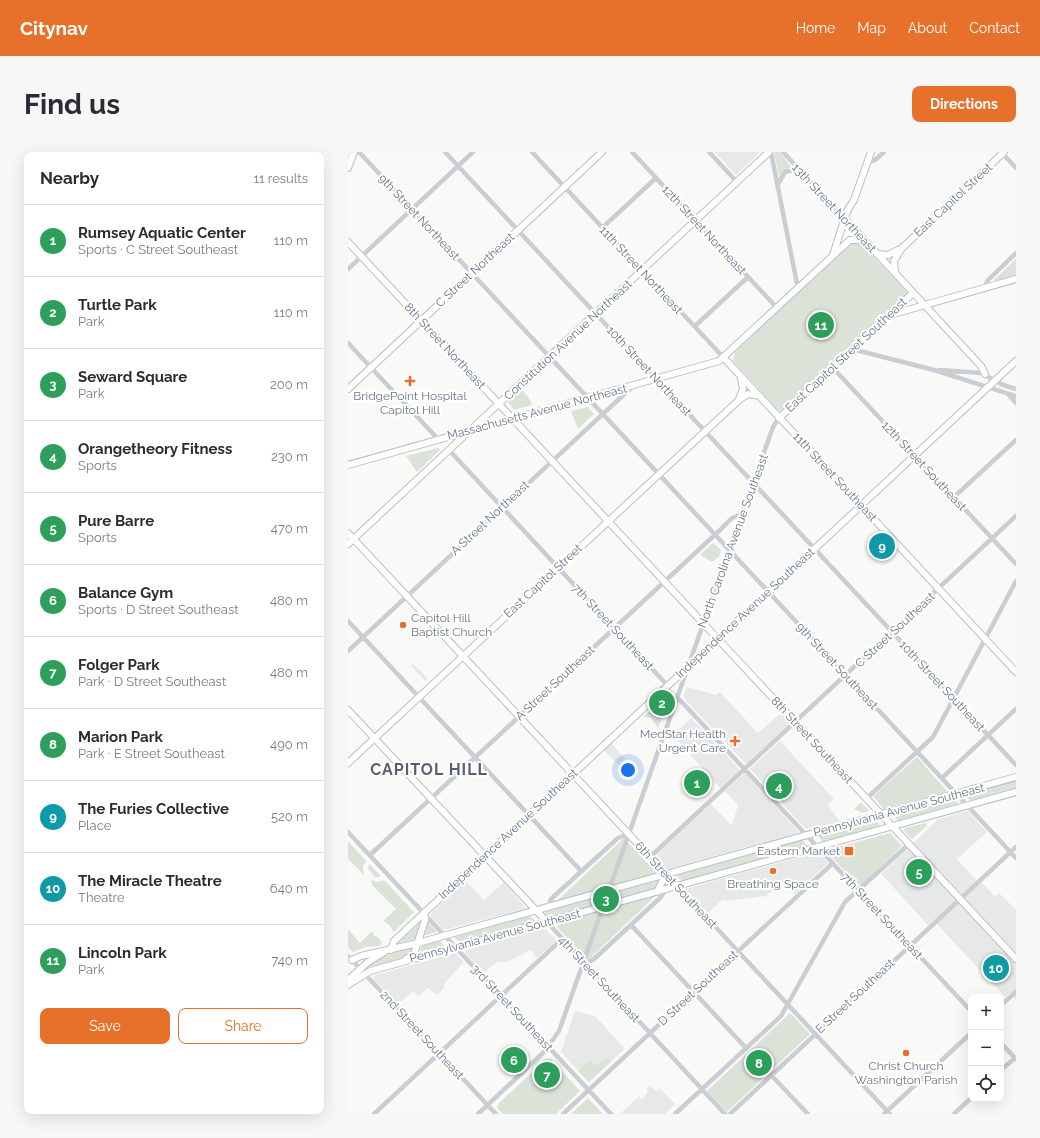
<!DOCTYPE html>
<html lang="en">
<head>
<meta charset="utf-8">
<style>
	:root { --surface:#fff; --page:#f7f7f7; --text:#2b2b33; --muted:#7c7c81; --line:#e1e1e2; --accent:#e7702b }
	body { margin:0; font-family:Raleway,sans-serif; background:var(--page); color:var(--text) }
	.controls { position:absolute; right:12px; bottom:12px; display:grid; overflow:hidden; border-radius:8px; box-shadow:0 4px 16px #0002 }
	.controls button { width:36px; height:36px; display:grid; place-items:center; padding:0; border:0; border-bottom:1px solid var(--line); background:var(--surface); color:var(--text); font:20px sans-serif }
	.you { position:absolute; left:280px; top:618px; width:14px; height:14px; margin:-10px; border:3px solid #fff; border-radius:50%; background:#1a73e8; box-shadow:0 0 0 6px #1a73e833 }
	.badge { display:grid; place-items:center; width:26px; height:26px; border-radius:50%; background:var(--accent); color:#fff; font-size:13px; font-weight:700 }
	.pin { position:absolute; translate:-50% -50%; border:2px solid #fff; box-shadow:0 1px 4px #0006 }
	.list { margin:0; padding:0; list-style:none }
	h2 { display:flex; justify-content:space-between; align-items:center; height:52px; margin:0; padding:0 16px; font-size:17px }
	h2 small { font-size:13px; font-weight:400; color:var(--muted) }
	.list li { display:grid; grid-template-columns:26px 1fr auto; gap:12px; align-items:center; box-sizing:border-box; height:72px; padding:0 16px; border-top:1px solid var(--line) }
	.list b { display:block; font-size:15px; white-space:nowrap }
	.list p { margin:0; font-size:13px; white-space:nowrap; color:var(--muted) }
	.list em { font-size:13px; font-style:normal; color:var(--muted) }
	.actions { display:flex; gap:8px; padding:12px 16px }
	.actions a { flex:1; padding:9px 0; border:1px solid var(--accent); border-radius:8px; text-align:center; font-size:14px; color:var(--accent) }
	.actions .main { background:var(--accent); color:#fff }
	.icon { flex:none; width:22px; height:22px; fill:none; stroke:currentColor; stroke-width:2; stroke-linecap:round; stroke-linejoin:round }
	.map { position:relative; flex:none; width:668px; height:962px; overflow:hidden; border-radius:8px }
	header { display:flex; align-items:center; gap:24px; box-sizing:border-box; height:56px; padding:0 20px; background:var(--accent); color:#fff }
	header strong { font-size:19px }
	nav { display:flex; gap:22px; margin-inline-start:auto; font-size:14px }
	.intro { display:flex; align-items:center; justify-content:space-between; box-sizing:border-box; height:96px; padding:0 24px }
	h1 { margin:0; font-size:28px }
	.button { padding:10px 18px; border-radius:8px; background:var(--accent); color:#fff; font-size:14px; font-weight:700 }
	main { display:flex; gap:24px; padding:0 24px }
	aside { flex:1; background:var(--surface); border-radius:8px; box-shadow:0 4px 16px #0002 }
	.map>svg:first-child { display:block }
</style>
</head>
<body>
<header>
<strong>Citynav</strong>
<nav><a>Home</a><a>Map</a><a>About</a><a>Contact</a></nav>
</header>
<div class="intro"><h1>Find us</h1><a class="button">Directions</a></div>
<main>
<aside>
<h2>Nearby<small>11 results</small></h2>
<ul class="list">
<li><span class="badge" style="background:#2e9e5b">1</span><div><b>Rumsey Aquatic Center</b><p>Sports · C Street Southeast</p></div><em>110 m</em></li>
<li><span class="badge" style="background:#2e9e5b">2</span><div><b>Turtle Park</b><p>Park</p></div><em>110 m</em></li>
<li><span class="badge" style="background:#2e9e5b">3</span><div><b>Seward Square</b><p>Park</p></div><em>200 m</em></li>
<li><span class="badge" style="background:#2e9e5b">4</span><div><b>Orangetheory Fitness</b><p>Sports</p></div><em>230 m</em></li>
<li><span class="badge" style="background:#2e9e5b">5</span><div><b>Pure Barre</b><p>Sports</p></div><em>470 m</em></li>
<li><span class="badge" style="background:#2e9e5b">6</span><div><b>Balance Gym</b><p>Sports · D Street Southeast</p></div><em>480 m</em></li>
<li><span class="badge" style="background:#2e9e5b">7</span><div><b>Folger Park</b><p>Park · D Street Southeast</p></div><em>480 m</em></li>
<li><span class="badge" style="background:#2e9e5b">8</span><div><b>Marion Park</b><p>Park · E Street Southeast</p></div><em>490 m</em></li>
<li><span class="badge" style="background:#0f9aa8">9</span><div><b>The Furies Collective</b><p>Place</p></div><em>520 m</em></li>
<li><span class="badge" style="background:#0f9aa8">10</span><div><b>The Miracle Theatre</b><p>Theatre</p></div><em>640 m</em></li>
<li><span class="badge" style="background:#2e9e5b">11</span><div><b>Lincoln Park</b><p>Park</p></div><em>740 m</em></li>
</ul>
<div class="actions"><a class="main">Save</a><a>Share</a></div>
</aside>
<div class="map">
<svg width="668" height="962" viewBox="0 0 668 962">
	<rect width="100%" height="100%" fill="#f9faf8"/>
	<!-- built -->
	<path fill="#e7e9e9" d="M367,0H412L388,23Z
		M65,512L80,526L77,529L63,514Z
		M339,535L368,543L372,540L410,581L434,560L443,570L398,612L340,551L335,544Z
		M343,566L392,618L372,636L325,583Z
		M432,589L486,647L480,653L492,670L458,677L402,617Z
		M263,591L278,608L272,614L256,598Z
		M397,621L450,679V681L319,717L308,706L310,701L363,652L383,673L385,670L390,653L377,639Z
		M620,659L639,680L609,707L631,731L633,730L647,744L651,741L668,758V848L662,841L657,845L585,768L580,773L533,722L590,667Z
		M469,700L480,711L447,742L435,730L418,744L396,747L377,749L375,747L360,761L337,737Z
		M117,728L136,748L156,730L177,755L175,757L96,778L83,765L84,760Z
		M196,776L209,788L189,806L183,798L159,810H149L135,821L117,801V798Z
		M107,801L116,810L96,832V836L89,843L80,836L70,844L65,839L50,853L25,826L27,823Z
		M227,859L247,864L277,897L241,930L213,900Z
		M302,933L308,939L312,936L327,952L317,962H272L291,944L293,947L295,946L300,939L298,937Z"/>
	<!-- green -->
	<path fill="#dbe2d8" d="M426,0H432L443,15L435,19L431,25Z
		M512,90L558,139L559,146L437,259L430,258L385,209L387,200L504,91Z
		M668,107V124L647,129L646,128Z
		M173,237L181,246L184,253L166,258L160,250Z
		M240,255L246,262L230,277L223,259Z
		M90,296L92,298L69,320L58,304Z
		M365,391L373,398L371,405L364,410L352,403Z
		M324,538L310,576L303,566L295,565Z
		M569,605L600,640L536,657L525,644Z
		M668,629V638L624,650L617,643Z
		M605,646L612,653L551,670L545,663Z
		M512,651H514L521,659L514,661L506,657Z
		M527,668L533,675L476,691L470,684Z
		M578,671L579,674L564,687L556,679L557,676Z
		M542,681L554,694L513,733L509,732L480,701V698L487,696Z
		M276,686L321,734L317,735L240,808L196,761Z
		M454,688L460,695L335,730L328,723Z
		M0,689L18,709L15,714L16,723L0,707Z
		M21,712L33,724L28,726L20,717Z
		M23,728L29,730L36,728L66,760L46,780L40,772L35,769L48,757L25,734Z
		M182,764L189,770L112,791L106,785Z
		M76,767L69,786L50,791Z
		M80,770L89,780L75,784Z
		M0,777L12,791L24,779L26,784L30,785L34,791L31,794L18,795L5,800L0,795Z
		M92,789L98,795L71,803L74,793Z
		M65,796C60,810 34,812 22,815L20,812L41,802Z
		M442,861L462,882L379,960L359,939Z
		M259,905L263,909L241,930L230,919L242,908L247,913H250Z
		M198,907H203L232,939L208,962H155L149,956L150,952Z
		M240,946L255,962H223Z"/>
	<g fill="none" stroke-linecap="round" stroke-linejoin="round">
		<defs>
			<path id="major" d="M0,16L6,0
				M497,67L633,214L637,222
				M0,90L668,807
				M529,102L540,103L550,98
				M485,103L499,59L506,48L523,0
				M547,120L546,109L554,96L656,0
				M542,163L668,127
				M376,206L668,520
				M0,237L254,0
				M391,247L395,237L393,226
				M431,266L565,141
				M0,313L371,209L502,88H511L521,94
				M0,381L318,722
				M0,392L421,0
				M0,558L199,770
				M0,611L391,248L400,242L412,244
				M309,740L318,722
				M43,798L46,789L668,209
				M58,807L65,803L67,799L77,768L76,761
				M4,808L13,804L70,791L668,625
				M0,828L20,810L35,801
				M0,833L22,819L668,640"/>
		</defs>
		<!-- major casing -->
		<use href="#major" stroke="#bbbec3" stroke-width="8"/>
		<!-- minor -->
		<path stroke="#cacdd1" stroke-width="4.5" d="M11,0L668,706
			M97,0L668,613
			M184,0L376,206
			M284,0L429,156
			M361,0L389,30
			M423,0L450,137
			M435,0L497,67
			M653,0L668,16
			M519,10L527,8L536,0
			M430,32L437,20L449,17
			M254,76L308,26
			M0,117L125,0
			M636,136L640,128L668,101
			M347,174L400,125
			M0,191L90,287
			M504,197L586,218L668,244
			M485,216L668,412
			M592,218L633,221L655,233L668,237
			M660,242L668,251
			M101,298L320,534
			M606,345L668,288
			M0,469L233,719
			M0,499L285,234
			M330,546L623,859
			M594,626L668,557
			M519,646L585,585L668,429
			M0,680L263,962
			M22,703L372,378L384,366L394,362
			M302,705L668,364
			M318,722L542,962
			M200,755L203,747L270,686L281,682
			M199,770L377,962
			M283,773L398,896
			M0,804L148,962
			M236,810H241L246,807L313,745L318,737
			M653,853L668,840
			M653,891L668,907
			M653,918L667,906
			M423,923L460,962
			M26,962L214,787
			M130,962L197,899L211,879L425,275L431,266
			M215,962L485,711
			M327,962L433,864L497,750L561,692
			M382,962L668,695
			M536,962L623,881
			M606,962L623,946"/>
		<!-- major -->
		<use href="#major" stroke="#fff" stroke-width="6"/>
	</g>
	<!-- markers -->
	<g fill="#e7702b" stroke="#fff" stroke-width="1.5">
		<path d="M60 223h4v4h4v4h-4v4h-4v-4h-4v-4h4z"/>
		<circle cx="55" cy="473" r="4"/>
		<path d="M385 583h4v4h4v4h-4v4h-4v-4h-4v-4h4z"/>
		<rect x="496" y="694" width="10" height="10" rx="2"/>
		<circle cx="425" cy="719" r="4"/>
		<circle cx="558" cy="901" r="4"/>
	</g>
	<g text-anchor="middle" stroke-width="4" stroke-linejoin="round" paint-order="stroke">
		<!-- street labels -->
		<g font-size="12" fill="#687689" stroke="#fff">
			<text transform="translate(605 48) rotate(-43)" y="4">East Capitol Street</text>
			<text transform="translate(486 56) rotate(47)" y="4">13th Street Northeast</text>
			<text transform="translate(71 65) rotate(47)" y="4">9th Street Northeast</text>
			<text transform="translate(356 78) rotate(47)" y="4">12th Street Northeast</text>
			<text transform="translate(127 118) rotate(-43)" y="4">C Street Northeast</text>
			<text transform="translate(293 118) rotate(47)" y="4">11th Street Northeast</text>
			<text transform="translate(220 188) rotate(-43)" y="4">Constitution Avenue Northeast</text>
			<text transform="translate(97 194) rotate(47)" y="4">8th Street Northeast</text>
			<text transform="translate(498 203) rotate(-43)" y="4">East Capitol Street Southeast</text>
			<text transform="translate(301 219) rotate(47)" y="4">10th Street Northeast</text>
			<text transform="translate(189 260) rotate(-15)" y="4">Massachusetts Avenue Northeast</text>
			<text transform="translate(576 314) rotate(47)" y="4">12th Street Southeast</text>
			<text transform="translate(487 325) rotate(47)" y="4">11th Street Southeast</text>
			<text transform="translate(142 366) rotate(-43)" y="4">A Street Northeast</text>
			<text transform="translate(385 389) rotate(-70)" y="4">North Carolina Avenue Southeast</text>
			<text transform="translate(195 429) rotate(-43)" y="4">East Capitol Street</text>
			<text transform="translate(397 461) rotate(-43)" y="4">Independence Avenue Southeast</text>
			<text transform="translate(265 475) rotate(47)" y="4">7th Street Southeast</text>
			<text transform="translate(547 478) rotate(-43)" y="4">C Street Southeast</text>
			<text transform="translate(489 514) rotate(47)" y="4">9th Street Southeast</text>
			<text transform="translate(207 531) rotate(-43)" y="4">A Street Southeast</text>
			<text transform="translate(594 534) rotate(47)" y="4">10th Street Southeast</text>
			<text transform="translate(464 588) rotate(47)" y="4">8th Street Southeast</text>
			<text transform="translate(551 658) rotate(-15)" y="4">Pennsylvania Avenue Southeast</text>
			<text transform="translate(160 682) rotate(-43)" y="4">Independence Avenue Southeast</text>
			<text transform="translate(328 733) rotate(47)" y="4">6th Street Southeast</text>
			<text transform="translate(534 764) rotate(47)" y="4">7th Street Southeast</text>
			<text transform="translate(147 784) rotate(-15)" y="4">Pennsylvania Avenue Southeast</text>
			<text transform="translate(251 827) rotate(47)" y="4">4th Street Southeast</text>
			<text transform="translate(350 836) rotate(-43)" y="4">D Street Southeast</text>
			<text transform="translate(507 844) rotate(-43)" y="4">E Street Southeast</text>
			<text transform="translate(164 856) rotate(47)" y="4">3rd Street Southeast</text>
			<text transform="translate(74 883) rotate(47)" y="4">2nd Street Southeast</text>
		</g>
		<!-- poi labels -->
		<g font-size="12" fill="#687689" stroke="#fff">
			<text x="62" y="248">BridgePoint Hospital<tspan x="62" dy="14">Capitol Hill</tspan></text>
			<text x="63" y="470" text-anchor="start">Capitol Hill<tspan x="63" dy="14">Baptist Church</tspan></text>
			<text x="378" y="586" text-anchor="end">MedStar Health<tspan x="378" dy="14">Urgent Care</tspan></text>
			<text x="492" y="703" text-anchor="end">Eastern Market</text>
			<text x="425" y="736">Breathing Space</text>
			<text x="558" y="918">Christ Church<tspan x="558" dy="14">Washington Parish</tspan></text>
		</g>
		<!-- district labels -->
		<g font-size="16" font-weight="bold" letter-spacing="1" fill="#56606e" stroke="#fff">
			<text x="81" y="623">CAPITOL HILL</text>
		</g>
	</g>
</svg>
<div class="controls">
<button>+</button>
<button>−</button>
<button><svg class="icon" aria-label="locate" viewBox="0 0 24 24"><circle cx="12" cy="12" r="6"/><path d="M12 2v4M12 18v4M2 12h4M18 12h4"/></svg></button>
</div>
<div class="you"></div>
<div class="pin badge" style="left:349px;top:631px;background:#2e9e5b">1</div>
<div class="pin badge" style="left:314px;top:551px;background:#2e9e5b">2</div>
<div class="pin badge" style="left:258px;top:747px;background:#2e9e5b">3</div>
<div class="pin badge" style="left:431px;top:634px;background:#2e9e5b">4</div>
<div class="pin badge" style="left:571px;top:720px;background:#2e9e5b">5</div>
<div class="pin badge" style="left:166px;top:908px;background:#2e9e5b">6</div>
<div class="pin badge" style="left:199px;top:923px;background:#2e9e5b">7</div>
<div class="pin badge" style="left:411px;top:911px;background:#2e9e5b">8</div>
<div class="pin badge" style="left:534px;top:394px;background:#0f9aa8">9</div>
<div class="pin badge" style="left:648px;top:816px;background:#0f9aa8">10</div>
<div class="pin badge" style="left:473px;top:173px;background:#2e9e5b">11</div>
</div>
</main>
</body>
</html>
